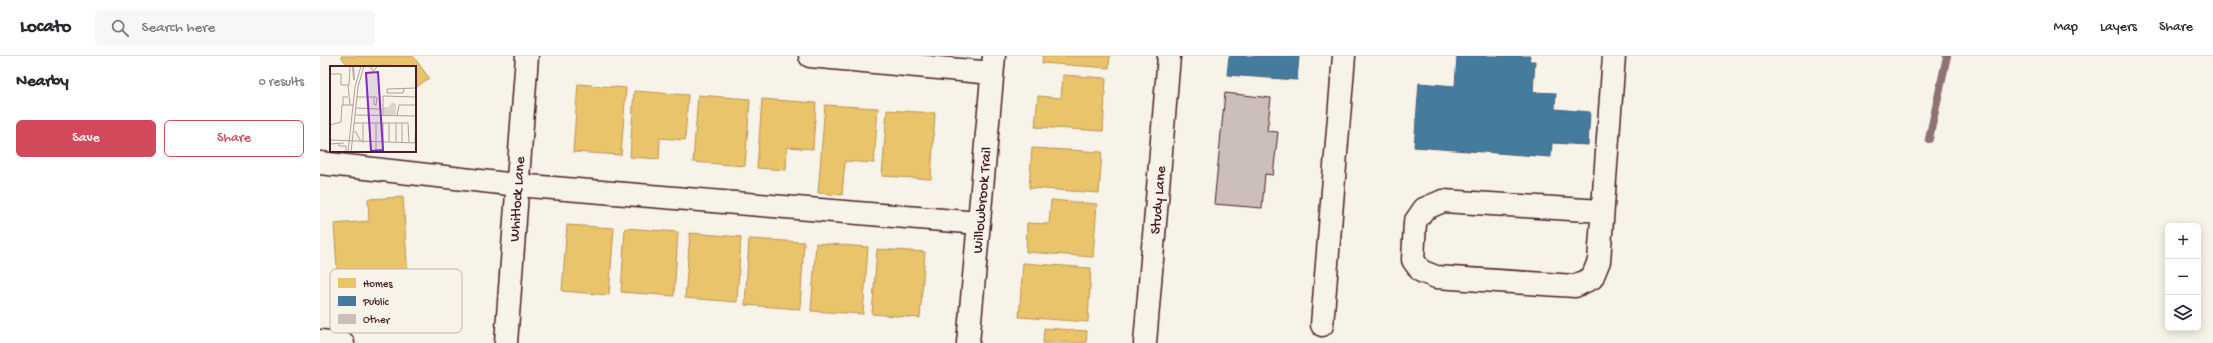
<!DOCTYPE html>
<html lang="en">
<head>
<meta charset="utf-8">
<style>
	:root { --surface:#fff; --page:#f7f7f7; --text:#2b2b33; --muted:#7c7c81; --line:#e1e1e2; --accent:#d1495b }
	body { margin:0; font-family:"Gochi Hand",sans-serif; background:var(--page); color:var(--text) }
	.controls { position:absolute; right:12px; bottom:12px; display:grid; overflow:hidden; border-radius:6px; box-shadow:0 2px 10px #0003 }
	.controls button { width:36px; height:36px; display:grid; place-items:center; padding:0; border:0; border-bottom:1px solid var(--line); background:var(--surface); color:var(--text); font:20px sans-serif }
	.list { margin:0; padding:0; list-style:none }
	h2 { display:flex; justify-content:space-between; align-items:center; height:52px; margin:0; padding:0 16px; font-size:17px }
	h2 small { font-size:13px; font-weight:400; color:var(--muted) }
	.actions { display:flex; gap:8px; padding:12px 16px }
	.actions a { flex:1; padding:9px 0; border:1px solid var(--accent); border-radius:6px; text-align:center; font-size:14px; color:var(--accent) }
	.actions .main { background:var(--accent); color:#fff }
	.icon { flex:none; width:22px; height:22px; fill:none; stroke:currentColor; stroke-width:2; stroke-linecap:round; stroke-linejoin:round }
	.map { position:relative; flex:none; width:1893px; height:287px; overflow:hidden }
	header { display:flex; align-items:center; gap:24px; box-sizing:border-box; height:56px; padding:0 20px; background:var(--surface); border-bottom:1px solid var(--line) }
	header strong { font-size:19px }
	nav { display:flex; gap:22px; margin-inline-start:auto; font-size:14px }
	.search { width:280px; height:36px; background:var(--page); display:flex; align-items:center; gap:10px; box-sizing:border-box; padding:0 14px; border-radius:6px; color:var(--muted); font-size:15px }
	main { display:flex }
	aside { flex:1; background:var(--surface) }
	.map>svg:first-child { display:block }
</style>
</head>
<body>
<header>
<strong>Locato</strong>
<div class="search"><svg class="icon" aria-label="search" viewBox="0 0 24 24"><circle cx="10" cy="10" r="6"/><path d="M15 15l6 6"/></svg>Search here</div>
<nav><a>Map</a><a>Layers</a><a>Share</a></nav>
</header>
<main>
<aside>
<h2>Nearby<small>0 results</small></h2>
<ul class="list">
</ul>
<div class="actions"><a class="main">Save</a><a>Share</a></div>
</aside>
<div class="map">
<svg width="1893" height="287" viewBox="0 0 1893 287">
	<rect width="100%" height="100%" fill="#f7f3e8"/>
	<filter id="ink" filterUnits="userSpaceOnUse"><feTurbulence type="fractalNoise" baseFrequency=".025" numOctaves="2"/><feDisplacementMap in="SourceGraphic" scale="8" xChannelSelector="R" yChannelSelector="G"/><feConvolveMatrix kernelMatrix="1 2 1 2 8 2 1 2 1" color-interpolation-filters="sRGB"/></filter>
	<g filter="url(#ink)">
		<!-- homes -->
		<path fill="#e9c46a" stroke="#b99257" d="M21,0H93L109,22L95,32V11H29Z
			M723,0H790L789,12L722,7Z
			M743,19L786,22L783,75L715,71L718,40L741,42Z
			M258,28L306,32L301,99L253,96Z
			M314,35L368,39L365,84L340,82L339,103L310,101Z
			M378,39L430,43L425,110L373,106Z
			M442,43L496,47L493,93L467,91L466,114L437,112Z
			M505,49L558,52L554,107L525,105L522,139L498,137Z
			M567,54L615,57L611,123L562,120Z
			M712,92L782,96L779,137L709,132Z
			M83,141L88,223L18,227L14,168L49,165L48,143Z
			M731,144L777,148L773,201L706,196L707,167L729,168Z
			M247,169L294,172L289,239L242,235Z
			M305,172L358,176L354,240L301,236Z
			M370,177L421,181L417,246L365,242Z
			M429,183L484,186L480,253L425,249Z
			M496,187L548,191L543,258L491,255Z
			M557,193L605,196L600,262L552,258Z
			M703,207L771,212L768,266L699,261Z
			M724,272L767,275L766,287H723Z"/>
		<!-- public -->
		<path fill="#457b9d" stroke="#465f7b" d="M909,0H979L977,24L907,19Z
			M1137,0H1210L1209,5H1215L1213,36L1236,37L1235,53L1270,56L1268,89L1232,87L1231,101L1094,91L1099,27L1135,30Z"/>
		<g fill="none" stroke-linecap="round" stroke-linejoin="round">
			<!-- stream -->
			<path stroke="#8e7275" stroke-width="8" d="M1609,83L1627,0"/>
		</g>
		<!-- building -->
		<path fill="#ccbfb9" stroke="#4a1f2b" d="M905,37L951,42L947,75L958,76L953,119L945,118L942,152L894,148Z"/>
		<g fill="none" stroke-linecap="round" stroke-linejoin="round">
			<defs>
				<path id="minor" d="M490,0L672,17
					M0,107L197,129L659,167
					M1282,155L1123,145L1104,153L1095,166L1093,204L1101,215L1116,221L1255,230L1272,222L1279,205L1294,0
					M1002,269L1024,0
					M0,285L23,287
					M648,287L674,0
					M825,287L849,0"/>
				<path id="major" d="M186,287L207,0"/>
			</defs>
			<!-- minor casing -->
			<use href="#minor" stroke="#4a1f2b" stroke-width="25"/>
			<!-- major casing -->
			<use href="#major" stroke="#4a1f2b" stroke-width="25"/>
			<!-- minor -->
			<use href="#minor" stroke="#f7f3e8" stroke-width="22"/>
			<!-- major -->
			<use href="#major" stroke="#f7f3e8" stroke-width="22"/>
		</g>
	</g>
	<g text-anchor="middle" stroke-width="4" stroke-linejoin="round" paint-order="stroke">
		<!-- street labels -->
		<g font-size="15" fill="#4a1f2b" stroke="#f7f3e8">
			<text transform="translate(196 143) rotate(-86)" y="5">Whitlock Lane</text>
			<text transform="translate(661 144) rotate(-85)" y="5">Willowbrook Trail</text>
			<text transform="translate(837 144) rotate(-85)" y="5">Study Lane</text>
		</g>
	</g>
	<!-- overview -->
	<g transform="translate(10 10)">
		<rect width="86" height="86" fill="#f7f3e8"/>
		<path d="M62,36L66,38V49H54L53,41H59Z" fill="#ded4cc"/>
		<path fill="none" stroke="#bcaaa7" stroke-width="2" d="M23,0L24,14"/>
		<path fill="none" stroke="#b29e9c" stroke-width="1" d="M40,0L43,5L48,0M0,8H11V19H19L20,0M18,19L20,39M74,23L73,27H57V23L86,22M27,31H46L47,32L46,39L44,38V31M13,39V31H18M26,42L49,43M25,49L86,50M53,50V30L86,31M67,50L69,39H86M24,57H78L79,76M33,57V77M0,59L11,56L12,39H24M23,66H26L31,76M0,74L86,77M40,76V57M59,76V57M66,76V57M72,76V57M85,77L86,50M0,78L14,77M9,78V80H16V86M18,86L25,21L31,0M21,86L28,21L34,0M46,86V57M53,86V57"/>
		<path fill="#7b2cbf" fill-opacity="0.15" stroke="#7b2cbf" stroke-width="2" d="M48,6L53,84L41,85L36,7Z"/>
		<rect width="86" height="86" fill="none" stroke="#4a1f2b" stroke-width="2"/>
	</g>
	<!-- legend -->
	<rect x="10" y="213" width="132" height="64" rx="6" fill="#f7f3e8" stroke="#c3b3af" stroke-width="1"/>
	<rect x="18" y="222" width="18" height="10" fill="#e9c46a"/>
	<rect x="18" y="240" width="18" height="10" fill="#457b9d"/>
	<rect x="18" y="258" width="18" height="10" fill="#ccbfb9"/>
	<g font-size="11" fill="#4a1f2b">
		<text x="43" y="231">Homes</text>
		<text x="43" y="249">Public</text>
		<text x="43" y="267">Other</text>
	</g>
</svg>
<div class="controls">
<button>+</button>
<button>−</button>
<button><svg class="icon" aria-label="layers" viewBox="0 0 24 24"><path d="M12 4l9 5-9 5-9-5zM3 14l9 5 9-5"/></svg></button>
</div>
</div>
</main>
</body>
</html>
